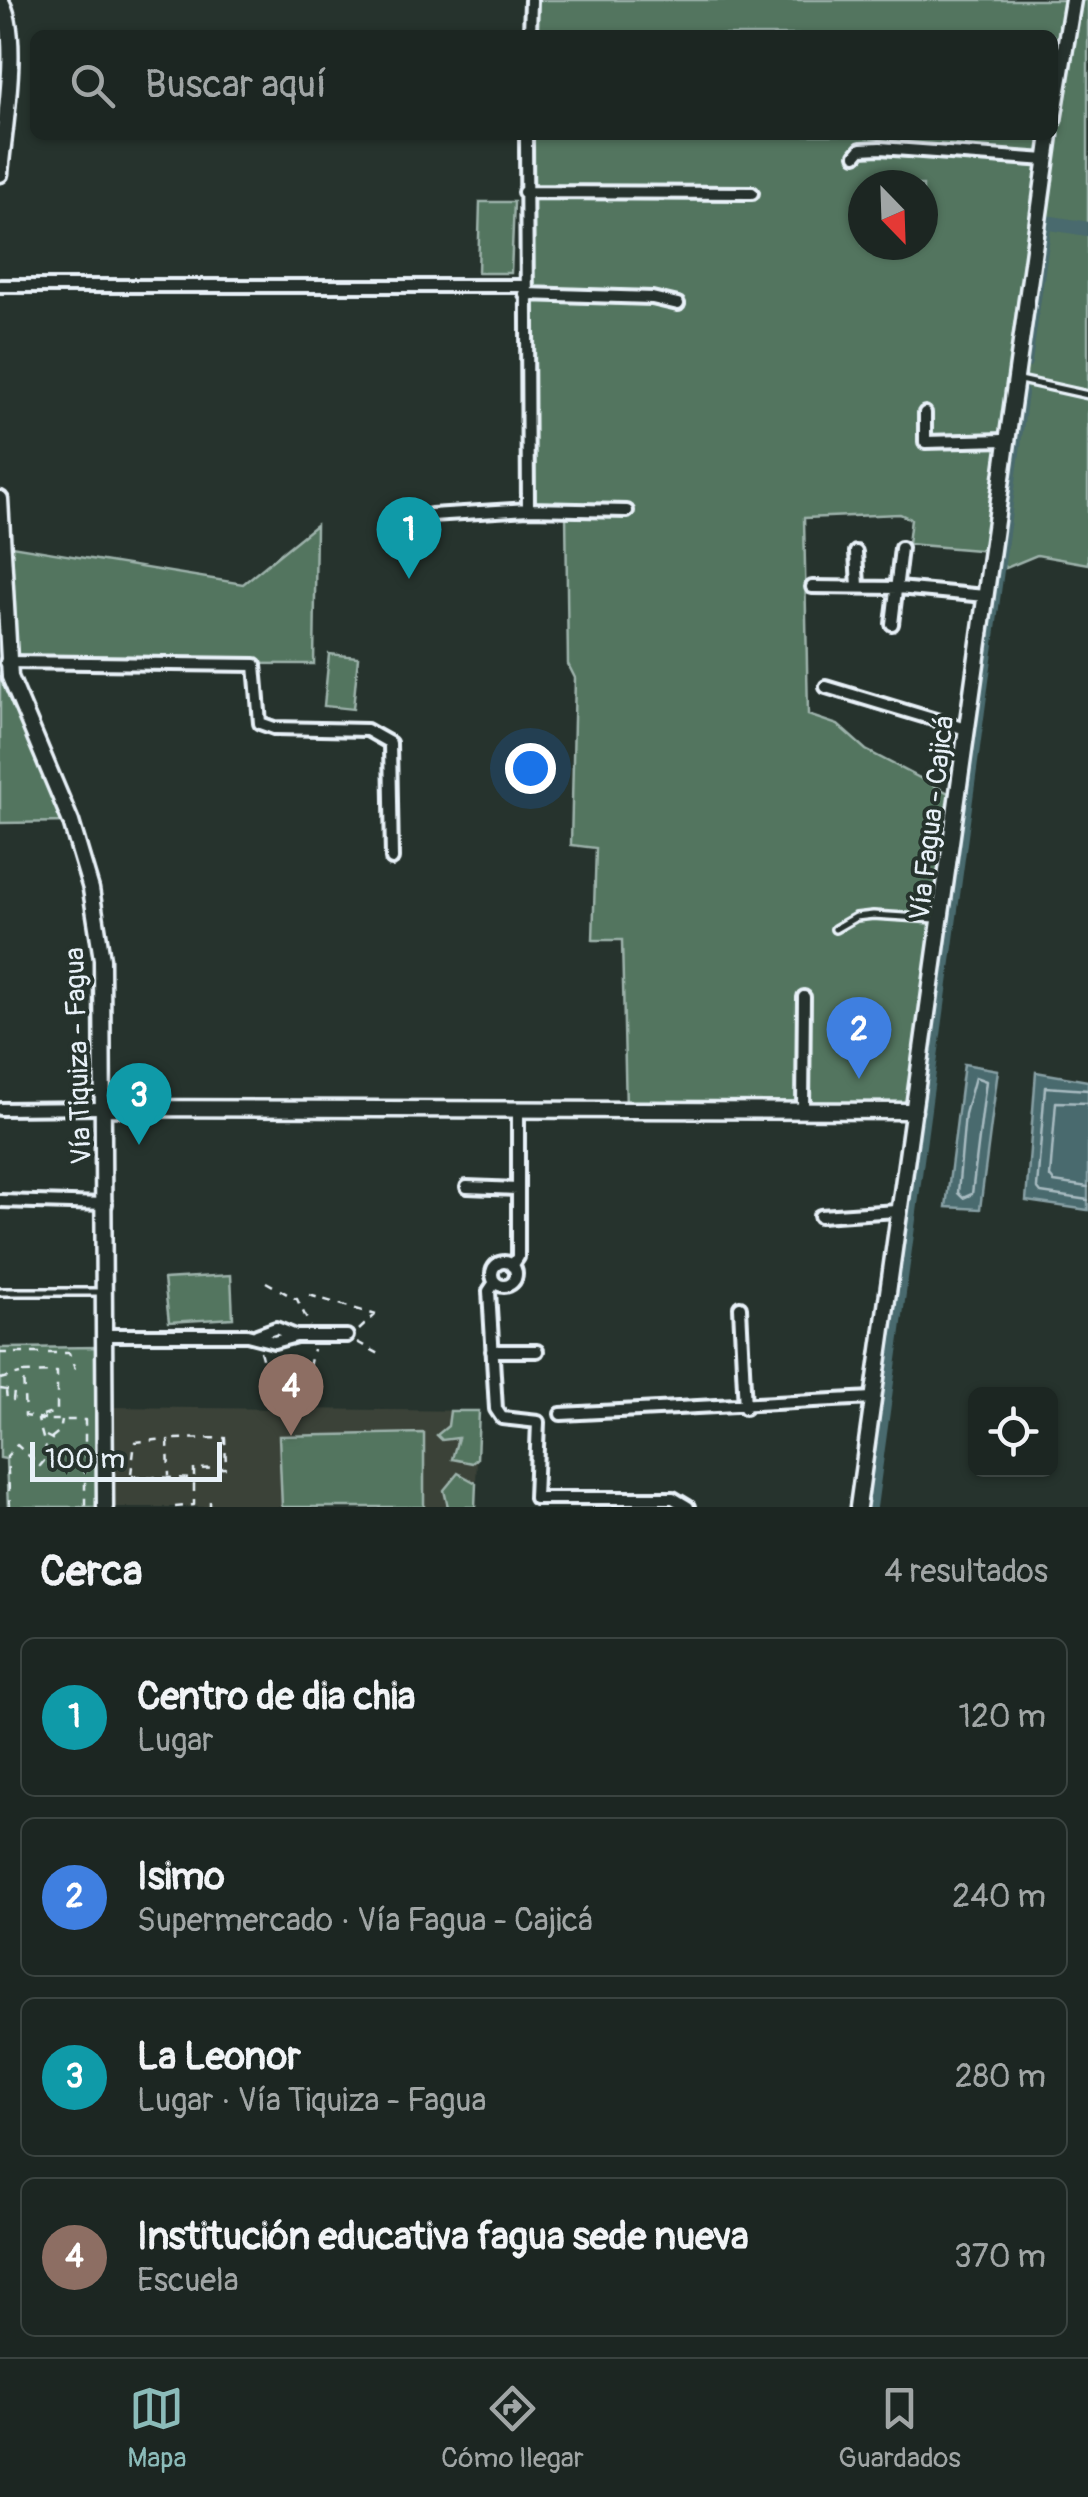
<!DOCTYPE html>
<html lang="es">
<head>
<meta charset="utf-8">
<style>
	:root { --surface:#1c2622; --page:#252e2a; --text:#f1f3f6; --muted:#a0a5a5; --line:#3a4340; --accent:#8bbbb9 }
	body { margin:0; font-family:Pangolin,sans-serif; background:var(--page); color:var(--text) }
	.controls { position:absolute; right:30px; bottom:30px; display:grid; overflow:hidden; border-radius:15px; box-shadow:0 2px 8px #0004 }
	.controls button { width:90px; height:90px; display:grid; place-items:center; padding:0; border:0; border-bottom:2px solid var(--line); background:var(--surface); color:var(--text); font:50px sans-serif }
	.compass { position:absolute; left:848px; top:170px; width:90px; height:90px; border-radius:50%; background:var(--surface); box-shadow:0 2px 8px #0004; rotate:157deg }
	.scale { position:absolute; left:30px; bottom:25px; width:192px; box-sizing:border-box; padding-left:10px; border:5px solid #e8f1f8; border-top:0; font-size:28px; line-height:35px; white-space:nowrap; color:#e8f1f8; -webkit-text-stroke:8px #26332d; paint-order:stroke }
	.you { position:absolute; left:530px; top:768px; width:35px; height:35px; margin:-25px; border:8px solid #fff; border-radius:50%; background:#1a73e8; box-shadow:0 0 0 15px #1a73e833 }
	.badge { display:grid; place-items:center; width:65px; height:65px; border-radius:50%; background:var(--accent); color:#fff; font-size:32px; font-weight:700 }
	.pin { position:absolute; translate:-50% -82px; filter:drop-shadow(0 2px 5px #0008) }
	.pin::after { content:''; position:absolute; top:52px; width:35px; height:30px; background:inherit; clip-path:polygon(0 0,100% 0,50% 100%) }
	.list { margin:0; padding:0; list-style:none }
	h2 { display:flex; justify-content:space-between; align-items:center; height:130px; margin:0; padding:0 40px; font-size:42px }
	h2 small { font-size:32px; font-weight:400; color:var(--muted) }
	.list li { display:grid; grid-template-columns:65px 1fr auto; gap:30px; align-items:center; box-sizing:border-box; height:160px; margin:0 20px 20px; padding:0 20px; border:2px solid var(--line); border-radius:15px }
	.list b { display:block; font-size:38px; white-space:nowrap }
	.list p { margin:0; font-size:32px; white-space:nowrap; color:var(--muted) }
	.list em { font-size:32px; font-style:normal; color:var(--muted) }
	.icon { flex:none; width:55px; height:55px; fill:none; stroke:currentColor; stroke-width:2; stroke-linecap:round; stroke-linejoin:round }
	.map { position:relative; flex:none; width:1088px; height:1507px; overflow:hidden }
	.search { position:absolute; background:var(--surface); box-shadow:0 2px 8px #0004; left:30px; right:30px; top:30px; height:110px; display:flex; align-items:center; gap:25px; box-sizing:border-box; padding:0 35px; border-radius:15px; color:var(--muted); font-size:38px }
	.sheet { height:850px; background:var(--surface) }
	nav { display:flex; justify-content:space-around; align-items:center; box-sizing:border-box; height:140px; border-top:2px solid var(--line); background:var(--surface); font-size:28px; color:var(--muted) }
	nav a { display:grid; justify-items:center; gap:5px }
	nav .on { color:var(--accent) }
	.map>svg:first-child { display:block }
</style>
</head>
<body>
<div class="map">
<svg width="1088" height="1507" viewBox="0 0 1088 1507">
	<rect width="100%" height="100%" fill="#26332d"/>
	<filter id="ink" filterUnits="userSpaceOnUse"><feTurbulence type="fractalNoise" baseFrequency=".01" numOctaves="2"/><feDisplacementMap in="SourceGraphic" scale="20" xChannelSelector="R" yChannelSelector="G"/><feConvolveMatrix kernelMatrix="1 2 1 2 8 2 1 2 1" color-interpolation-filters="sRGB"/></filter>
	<g filter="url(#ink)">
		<!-- built -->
		<path fill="#3b4339" d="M104,1407L479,1411L475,1507H105Z"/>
		<!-- green -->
		<path fill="#52745e" stroke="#9db2ab" stroke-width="2.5" fill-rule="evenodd" d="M531,0H1088V564L1037,555L1006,568L990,551L908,544L911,519L900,514L804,518L808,715L838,725L866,750L958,798L914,1111L626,1110L622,940H593L596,848L571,845L575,678L568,664L566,511L528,509L526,135H1053V35H530ZM863,185H923V245H863Z
			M480,202H514L511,273H478Z
			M0,499L5,545L243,584L316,525L314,664L7,663L71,822L0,823Z
			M329,654L358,657L353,709L324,706Z
			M231,1275L233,1318L169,1322L164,1279Z
			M106,1347V1507H8L6,1459L0,1458V1348Z
			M450,1411H479L477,1459L472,1463L452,1459L458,1438L442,1440L437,1435L448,1426Z
			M424,1433V1507H282L279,1436Z
			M458,1473L476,1483L475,1507H448L444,1490Z"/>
		<!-- water -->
		<path fill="#486a6e" stroke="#88a0a5" stroke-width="2.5" d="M964,1064L998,1070L980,1209L946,1207Z
			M1036,1072L1088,1081V1210L1026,1201Z"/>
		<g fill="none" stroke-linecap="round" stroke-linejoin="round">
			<!-- shore -->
			<path stroke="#a8bbc1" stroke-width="2.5" d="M975,1077L986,1081L972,1194L963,1198L958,1193L965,1114Z
				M1088,1090L1045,1087L1037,1188L1041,1193L1088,1200
				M1088,1103L1056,1102L1050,1177L1054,1182L1088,1187"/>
			<!-- canal -->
			<path stroke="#486a6e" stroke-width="14" d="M1025,362L1045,222L1088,229
				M870,1507L1021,393"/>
			<defs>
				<path id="service" d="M1020,380L1088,395
					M835,929L856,917L873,915L936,919
					M0,1292H102"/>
				<path id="minor" d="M530,35L531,0
					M526,135L528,509
					M856,155L861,149L880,148L1046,160
					M524,192L752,193
					M0,286H525
					M525,294L652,298L678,304
					M925,413V442L1005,440
					M431,515L528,509L627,511
					M856,552L858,586
					M812,587L898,588L985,596
					M892,624L901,548
					M6,662L255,665L260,723L274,728L367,730L390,743L392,859
					M826,687L966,729
					M0,1109L103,1108
					M803,1110L804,997
					M467,1187L518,1189
					M0,1201L106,1204
					M820,1216L897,1211
					M492 1274a12 12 0 1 1 24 0a12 12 0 1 1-24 0Z
					M512,1266L518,1257V1110
					M495,1282L489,1291L496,1409L502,1418L538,1422L535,1498H673L688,1507
					M740,1307L745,1408
					M106,1335H247L274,1342L296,1336H347
					M257,1335L276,1328L296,1336
					M492,1351H537
					M561,1414L873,1398"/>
				<path id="tertiary" d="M0,0C22,32 3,133 0,174
					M1053,120L1073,0
					M0,499L10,677L71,822L91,889L102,959L105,1507
					M103,1108L914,1111
					M858,1507L1050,135"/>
			</defs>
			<!-- service casing -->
			<use href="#service" stroke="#e8f1f8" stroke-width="12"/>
			<!-- minor casing -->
			<use href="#minor" stroke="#e8f1f8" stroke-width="18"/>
			<!-- tertiary casing -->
			<use href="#tertiary" stroke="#e8f1f8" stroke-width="21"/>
			<!-- path -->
			<path stroke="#e8f1f8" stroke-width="2.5" stroke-dasharray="8 8" stroke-linecap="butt" d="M266,1282L296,1299
				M309,1295L376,1315
				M296,1297L310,1326
				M359,1330L375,1315
				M357,1342L383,1356
				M260,1351L267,1377
				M0,1353H69L75,1369
				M309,1367L313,1349
				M0,1379L20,1374
				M0,1389L14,1391L13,1400H7L6,1391
				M43,1416L57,1411V1372L23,1373L25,1416L45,1419
				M46,1436L52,1439L48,1446
				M51,1438L60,1431L62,1421
				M131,1474L135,1442L166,1439
				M132,1476L194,1479V1469L226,1468L225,1438L168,1439L169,1476
				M10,1507L7,1456L17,1445L40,1466L48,1456L38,1420H85V1507
				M175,1507L194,1505V1481
				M210,1507V1501"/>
			<!-- service -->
			<use href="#service" stroke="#26332d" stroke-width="5"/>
			<!-- minor -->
			<use href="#minor" stroke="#26332d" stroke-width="10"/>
			<!-- tertiary -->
			<use href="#tertiary" stroke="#26332d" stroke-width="14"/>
		</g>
	</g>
	<g text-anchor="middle" stroke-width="8" stroke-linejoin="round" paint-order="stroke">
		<!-- street labels -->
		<g font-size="28" fill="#e8f1f8" stroke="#26332d">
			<text transform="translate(931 818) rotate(-83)" y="10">Vía Fagua - Cajicá</text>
			<text transform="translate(77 1056) rotate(-92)" y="10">Vía Tiquiza - Fagua</text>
		</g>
	</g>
</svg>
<div class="controls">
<button><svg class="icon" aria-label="locate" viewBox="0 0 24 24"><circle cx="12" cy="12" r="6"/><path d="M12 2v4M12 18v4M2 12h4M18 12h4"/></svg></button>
</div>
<svg class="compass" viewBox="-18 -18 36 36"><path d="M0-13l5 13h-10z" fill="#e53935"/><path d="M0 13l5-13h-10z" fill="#a0a5a5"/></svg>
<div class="scale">100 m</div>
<div class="you"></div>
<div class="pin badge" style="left:409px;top:579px;background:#0f9aa8">1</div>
<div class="pin badge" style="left:859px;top:1079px;background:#3f7fe0">2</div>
<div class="pin badge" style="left:139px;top:1145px;background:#0f9aa8">3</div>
<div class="pin badge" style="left:291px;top:1436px;background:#8d6e63">4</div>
<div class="search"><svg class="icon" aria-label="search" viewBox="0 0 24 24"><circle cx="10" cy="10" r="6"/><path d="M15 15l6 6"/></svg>Buscar aquí</div>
</div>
<section class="sheet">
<h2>Cerca<small>4 resultados</small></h2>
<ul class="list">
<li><span class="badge" style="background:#0f9aa8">1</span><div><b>Centro de dia chia</b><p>Lugar</p></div><em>120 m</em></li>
<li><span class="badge" style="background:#3f7fe0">2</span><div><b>Isimo</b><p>Supermercado · Vía Fagua - Cajicá</p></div><em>240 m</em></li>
<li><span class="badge" style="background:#0f9aa8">3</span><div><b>La Leonor</b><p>Lugar · Vía Tiquiza - Fagua</p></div><em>280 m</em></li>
<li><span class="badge" style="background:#8d6e63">4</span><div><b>Institución educativa fagua sede nueva</b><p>Escuela</p></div><em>370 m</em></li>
</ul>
</section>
<nav>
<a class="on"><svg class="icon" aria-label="map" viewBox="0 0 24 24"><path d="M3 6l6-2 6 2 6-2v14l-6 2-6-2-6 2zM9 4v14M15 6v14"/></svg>Mapa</a>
<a><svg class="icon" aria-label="directions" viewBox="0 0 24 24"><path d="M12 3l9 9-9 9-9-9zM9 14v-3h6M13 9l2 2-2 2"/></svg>Cómo llegar</a>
<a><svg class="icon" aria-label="saved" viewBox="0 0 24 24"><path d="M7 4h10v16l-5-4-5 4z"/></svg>Guardados</a>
</nav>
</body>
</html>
